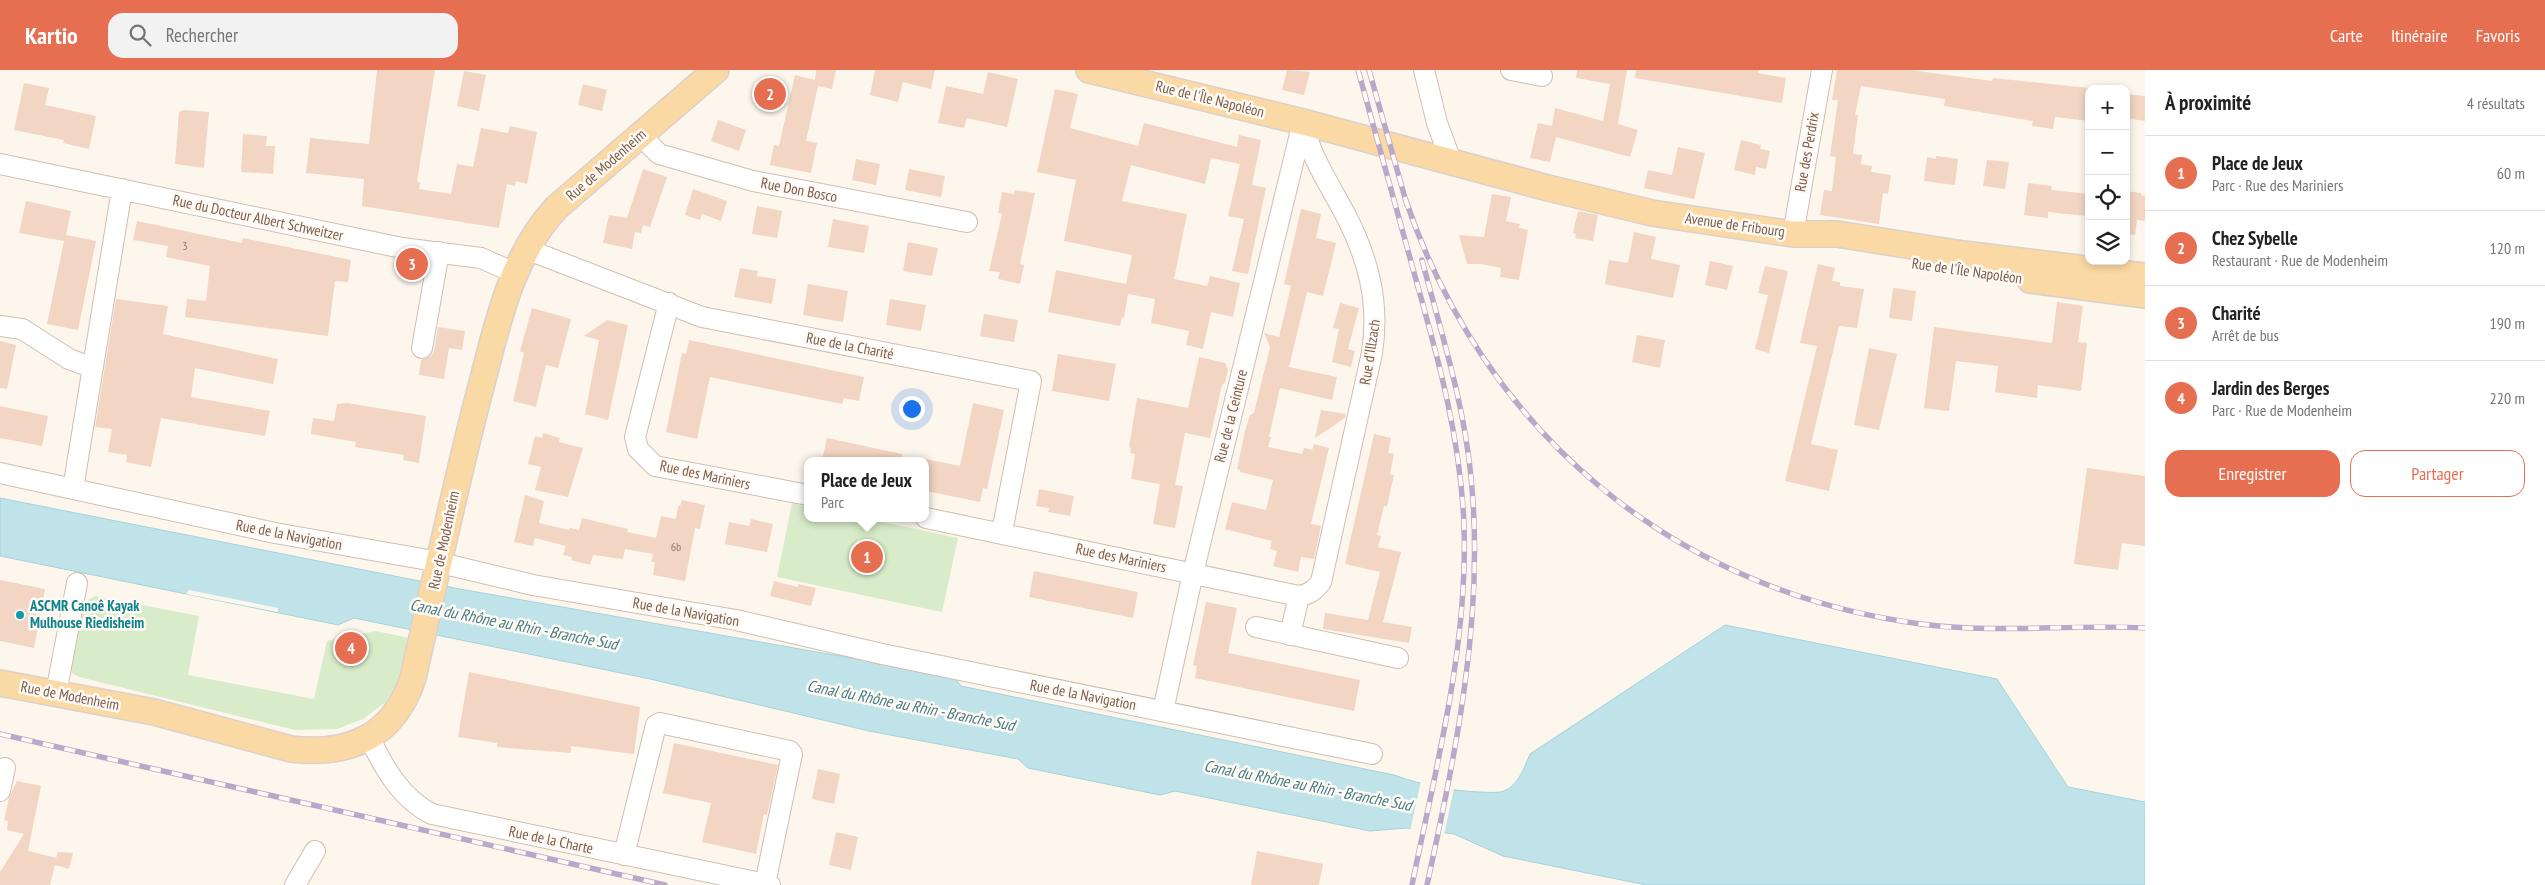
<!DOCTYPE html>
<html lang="fr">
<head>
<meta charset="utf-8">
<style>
	:root { --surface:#fff; --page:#f2f2f2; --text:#222; --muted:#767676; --line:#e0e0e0; --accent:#e76f51 }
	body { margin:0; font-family:"PT Sans Narrow",sans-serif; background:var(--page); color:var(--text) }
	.controls { position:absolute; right:15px; top:15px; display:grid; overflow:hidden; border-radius:10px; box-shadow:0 2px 8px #0003 }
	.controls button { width:45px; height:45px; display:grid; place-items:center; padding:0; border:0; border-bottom:1px solid var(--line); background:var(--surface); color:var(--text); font:25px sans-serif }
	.you { position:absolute; left:911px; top:338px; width:18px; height:18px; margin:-12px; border:4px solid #fff; border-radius:50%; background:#1a73e8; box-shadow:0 0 0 8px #1a73e833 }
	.badge { display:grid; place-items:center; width:32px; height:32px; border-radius:50%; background:var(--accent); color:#fff; font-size:16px; font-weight:700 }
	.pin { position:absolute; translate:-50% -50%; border:2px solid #fff; box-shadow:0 1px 5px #0006 }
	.popup { position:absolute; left:804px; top:387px; width:125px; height:65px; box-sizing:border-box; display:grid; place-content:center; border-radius:10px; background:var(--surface); filter:drop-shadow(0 1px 4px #0005); font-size:16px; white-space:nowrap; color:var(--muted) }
	.popup b { font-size:19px; color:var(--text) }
	.popup::after { content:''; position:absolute; left:50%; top:100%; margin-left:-10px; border:10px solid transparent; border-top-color:var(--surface) }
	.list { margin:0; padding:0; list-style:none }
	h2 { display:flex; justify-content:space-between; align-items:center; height:65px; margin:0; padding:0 20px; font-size:21px }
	h2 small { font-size:16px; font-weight:400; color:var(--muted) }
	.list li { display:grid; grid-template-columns:32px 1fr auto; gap:15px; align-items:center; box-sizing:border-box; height:75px; padding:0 20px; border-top:1px solid var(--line) }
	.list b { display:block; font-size:19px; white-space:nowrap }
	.list p { margin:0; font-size:16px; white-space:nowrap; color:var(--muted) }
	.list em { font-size:16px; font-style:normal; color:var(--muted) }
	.actions { display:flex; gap:10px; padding:15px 20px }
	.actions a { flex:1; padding:11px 0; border:1px solid var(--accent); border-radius:15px; text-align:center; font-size:18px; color:var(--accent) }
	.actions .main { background:var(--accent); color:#fff }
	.icon { flex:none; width:28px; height:28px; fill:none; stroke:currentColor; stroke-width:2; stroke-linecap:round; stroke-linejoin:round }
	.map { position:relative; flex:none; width:2145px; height:815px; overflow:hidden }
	header { display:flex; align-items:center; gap:30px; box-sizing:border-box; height:70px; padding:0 25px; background:var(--accent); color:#fff }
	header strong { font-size:24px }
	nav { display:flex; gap:28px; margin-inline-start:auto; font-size:18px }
	.search { width:350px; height:45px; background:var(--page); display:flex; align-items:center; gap:12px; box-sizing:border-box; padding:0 18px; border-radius:15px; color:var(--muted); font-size:19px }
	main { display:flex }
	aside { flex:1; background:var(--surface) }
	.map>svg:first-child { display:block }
</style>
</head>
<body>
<header>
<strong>Kartio</strong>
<div class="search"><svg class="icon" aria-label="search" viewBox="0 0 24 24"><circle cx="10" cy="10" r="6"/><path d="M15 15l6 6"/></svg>Rechercher</div>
<nav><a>Carte</a><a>Itinéraire</a><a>Favoris</a></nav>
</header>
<main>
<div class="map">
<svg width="2145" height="815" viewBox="0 0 2145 815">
	<rect width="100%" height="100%" fill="#fdf6ec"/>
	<!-- green -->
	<path fill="#d8ecc9" d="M792,433L808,437V448H864L958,468L942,542L777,507Z
		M95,526L199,546L188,605L314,629L327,571L376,561L409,568L400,610L386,632L363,649L337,659L295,660L79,607L70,602L83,533Z"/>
	<!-- water -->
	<path fill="#bfe3e8" stroke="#a5d3da" d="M0,428L460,519L953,606L961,616L1394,705C1422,715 1450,721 1480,722C1486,722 1494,723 1500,722C1517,719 1524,698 1530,684L1725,555L1997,609L2068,717L2145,732V815H1646L1503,786L1454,764L1406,758L1370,761L1175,721L1160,725L1028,698L1018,689L869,661L650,609L354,548L338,555L0,486Z"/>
	<!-- pier -->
	<path fill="#fdf6ec" d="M189,520L278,538V542L186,524Z
		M1421,711L1454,718L1444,765L1410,761Z"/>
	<!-- building -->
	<path fill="#f3d5c3" d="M377,0H435L417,111L420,113L419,119L451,124L457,94L473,97L481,58L508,63L510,56L537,62L527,114L516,111L515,116L507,114L499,158L362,136L364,109L306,103L310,68L369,74Z
		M816,0H836L832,19L818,16L806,71L817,73L811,103L770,95L774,75L779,76L795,5L815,10Z
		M875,0H935L931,19L903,12L898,32L870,25Z
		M1287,0L1310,2L1304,25L1282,20Z
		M1577,0H1627L1618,54L1638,60L1630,87L1556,67L1550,92L1530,88L1538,53L1552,56L1555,38L1603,51L1610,14L1576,8Z
		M1636,0H1759L1758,3L1786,8L1782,33L1635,8Z
		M1837,0H1910L1992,11L1993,8L2089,18V51L2055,47L2053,59L2032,56L2033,51L1944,36L1945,29L1861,16L1855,45H1858L1853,84L1862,85L1861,94L1872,96L1871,102L1891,105L1888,124L1883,123L1879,154L1820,145L1824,120L1832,121L1836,87L1830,86L1838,30H1832Z
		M464,1L486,5L479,41L457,36Z
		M988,2L1018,9L1007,57L967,48L964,58L938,53L946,16L983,24Z
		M24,13L49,18L45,35L96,46L89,79L63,73L64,70L14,60Z
		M583,14L607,20L602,41L578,35Z
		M1055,19L1078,24L1070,58L1138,76L1144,53L1237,77L1239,65L1261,70L1252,115L1266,118L1248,204L1232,201L1244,149L1228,146L1240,94L1211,88L1205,114L1131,95L1122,131L1187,144L1174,209L1207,216L1210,206L1240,213L1233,247L1211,242L1203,279L1186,275L1189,261L1151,253L1155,229L1128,224L1124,248L1122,247L1120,256L1048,242L1056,200L1126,214L1132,185L1064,171L1076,110L1037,102Z
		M2126,24L2145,26V51L2126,48Z
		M184,40L209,42L204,98L175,94L179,42Z
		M718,50L746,60L739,81L711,71Z
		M243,64L267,66L266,76H275L273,104L241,102Z
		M1741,70L1761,75L1760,79L1770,81L1766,99L1756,97L1755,105L1734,100Z
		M1678,77L1705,83L1694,129L1644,118L1648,100L1672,105Z
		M1936,86L1958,89L1955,115L1924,111L1927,87L1936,89Z
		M856,89L880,94L876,115L852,110Z
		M1987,90L2009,92L2005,119L1983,116Z
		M643,99L667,107L650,157L643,155L641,163L635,162L632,179L603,173L609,145L627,148Z
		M909,99L945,106L941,127L905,120Z
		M2028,113L2052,116L2051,120L2089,124L2086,146L2048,142V148L2024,145Z
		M693,119L727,131L721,151L702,144L700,150L685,145Z
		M1015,120L1035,123L1020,194L1024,195L1020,214L998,209L1000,202L989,201L1002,144L998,143L1002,122L1014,124Z
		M2126,121L2141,123V125L2145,126V151L2137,150L2135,165L2126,164Z
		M1492,124L1511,127L1506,151L1520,154L1519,158L1528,160L1519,210L1500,207L1501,198L1481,194H1467L1459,165L1484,167Z
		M26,131L71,141L66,165L96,171L78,260L47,254L64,171L19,163Z
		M757,136L782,141L777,168L752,164Z
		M1301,139L1321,144L1316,168L1336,173L1323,226L1307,222L1289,297L1337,307L1332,330L1280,318L1269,367H1271L1268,377L1302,384L1304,378L1312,380L1314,374L1329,378L1311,454L1321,456L1314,489L1301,487L1298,502L1273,496L1277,481L1270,479L1272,471L1225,459L1232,432L1266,440L1273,410L1240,402V400L1237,399L1245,361L1250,345L1254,343L1270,277L1264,263L1279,267L1291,216L1284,214Z
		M1578,141L1598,145L1593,171L1575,168L1576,164L1573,163Z
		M833,149L869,156L864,183L828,177Z
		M137,151L242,173L243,168L351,190L348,212L335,211L328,266L185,247L187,229L206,231L210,196L166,187L168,176L133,170Z
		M1634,162L1656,167L1651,189L1680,195L1673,228L1605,214L1609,190L1628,193Z
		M908,172L938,178L932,206L903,201Z
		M1710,191L1733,196L1727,220L1705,215Z
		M1818,194L1835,198L1832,211L1840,212V216L1864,219L1857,258L1839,256L1811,374L1838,380L1829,421L1785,411L1817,276L1800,273Z
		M1765,196L1788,201L1769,283L1755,279L1768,225L1758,223Z
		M740,198L758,201L757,206L776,209L772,234L734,227Z
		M808,214L848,221L843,252L803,245Z
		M1893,218L1916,221L1912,251L1889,248Z
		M116,229L168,236L163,264L278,289L273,314L195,298L191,327L270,341L265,366L161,348L151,397L126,392L127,385L108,382L112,359L95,357Z
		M890,229L926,235L921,261L886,255Z
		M2057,232L2083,236L2078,272L2087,273L2081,321L2038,315L2037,328L1995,322L1998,296L1956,291L1949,341L1924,338L1934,257L2052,273Z
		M1340,233L1359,238L1348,279L1355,281L1351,297L1332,292L1339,259L1333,258Z
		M532,238L571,249L558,298L546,295L536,337L513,331L524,283L520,281Z
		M984,244L1018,250L1014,272L980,266Z
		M607,250L628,255L608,350L585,344L599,270L584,266Z
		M438,257L465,261L462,280L449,278L444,309L419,305L421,290L431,286L434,281Z
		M1637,265L1665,270L1660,298L1632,292Z
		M689,270L864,307L859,331L844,328L842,334L710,307L697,369L666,362L682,283L686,284Z
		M0,271L16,275L7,319L0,318Z
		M1869,278L1897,284L1879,360L1854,355Z
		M1058,284L1116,294L1109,331L1052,321Z
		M1199,287L1225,293L1228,300L1225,312L1222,315L1210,368L1185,363L1175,415L1183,416L1175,458L1153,454L1160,414L1131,409L1135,384L1130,383L1131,378L1129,377L1137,328L1188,338Z
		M347,333L426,346L419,393L403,390L404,385L355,377L356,372L311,364L313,348L334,351L337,334Z
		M973,333L1004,340L987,419L983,418L980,432L926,421V389L960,396Z
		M0,336L48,346L42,376L0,368Z
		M1321,340L1346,344L1345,348L1315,368Z
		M543,363L560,368L559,372L583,378L568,427L535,420L541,397L528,394L535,366L542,368Z
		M1374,364L1391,368L1388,383L1394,384L1390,404L1394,405L1387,436H1384L1377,465L1381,466L1378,477L1401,482L1383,552L1412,557L1409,573L1323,559L1325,543L1368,550L1380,502L1345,494Z
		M827,368L902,384V391H822Z
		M2087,398L2145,406V476L2122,473L2118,500L2074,494Z
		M1039,419L1074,426L1070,446L1048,442L1049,438L1036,436Z
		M525,425L544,431L539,453L569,460L570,458L579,460L582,448L628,459L627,462L656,468L661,446L676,449L678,436H680L682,430L705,435L700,459L695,458L685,511L653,505L655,492H651L653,484L625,479L623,489L593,485L590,495L571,490L572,487L563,485L566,476L535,468L533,476L514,472Z
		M751,449L773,454L767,482L725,474L729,452L749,456Z
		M1034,501L1138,522L1133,548L1029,527Z
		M0,510L45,519L34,578L0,571Z
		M774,511L798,517V514L816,518L811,536L770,526Z
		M1206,532L1237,538L1228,583L1360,610L1354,641L1195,608L1197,596L1193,595Z
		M469,602L640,637L634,684L571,676V683L497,677V673L458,667Z
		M674,673L778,695L767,745L764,744L756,784L702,772L711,733L663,723Z
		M818,699L840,704L834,734L812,729Z
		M17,711L41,716L28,781L56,788L58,782L73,783L69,799L55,795L50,815H0V802L24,764L7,760L8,751L4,750L9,728Z
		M836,762L858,767L851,800L829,795Z
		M1257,781L1323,794L1319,815H1251Z"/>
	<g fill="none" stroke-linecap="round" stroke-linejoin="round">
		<defs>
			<path id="minor" d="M1424,0L1437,53L1451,91
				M1511,0L1542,6
				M641,66L659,84L753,111L967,152
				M0,94L402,178L481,188L515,203
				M1793,164L1822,0
				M526,179L702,247L1031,311L1002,462
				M669,233L635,367L638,379L655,396L808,425
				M0,256L22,259L69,289L93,298
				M422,278L439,182
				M0,403L275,463L428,490L533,515L736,550L882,584L1372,684
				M73,419L122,119
				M926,448L1299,526C1310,524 1315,520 1321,512L1372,283C1380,232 1368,187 1344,142C1328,112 1310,86 1303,52
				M1256,557L1398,588
				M1290,565L1299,526
				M56,623L77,513
				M1163,641L1193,503L1302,56
				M369,667C383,696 401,729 432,744L770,815
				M0,721L5,698
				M624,785L656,655L660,653L790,681L792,684L765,814
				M295,815L315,781"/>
			<path id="major" d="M1089,0L1303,52L1548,118L1652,143L1793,164H1837L1963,184L2145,206
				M2030,210L2145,225
				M0,613L154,642L291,679C350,686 394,666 413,608C434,514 454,421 478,328C496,262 508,190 556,138L716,0"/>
		</defs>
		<!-- minor casing -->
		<use href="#minor" stroke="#d1beb0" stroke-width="22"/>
		<!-- major casing -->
		<use href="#major" stroke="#dad1cd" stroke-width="28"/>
		<!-- minor -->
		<use href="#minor" stroke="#fff" stroke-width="20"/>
		<!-- major -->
		<use href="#major" stroke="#fbd9a5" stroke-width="25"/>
		<defs>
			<path id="rail" d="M1358,0C1377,69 1396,137 1415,206C1438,288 1461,370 1464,456C1468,577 1436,697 1412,815
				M1369,0L1407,135
				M1405,128C1484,363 1674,521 1921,554C1995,564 2070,554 2145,558
				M1422,190C1441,262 1464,333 1471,407C1485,545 1456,681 1427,815
				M0,664L665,815"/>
		</defs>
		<!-- rail casing -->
		<use href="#rail" stroke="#b9a8c9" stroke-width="5.5"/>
		<!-- rail -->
		<use href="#rail" stroke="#fffaf3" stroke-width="4" stroke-dasharray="11" stroke-linecap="butt"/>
	</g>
	<!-- markers -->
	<circle fill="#0f9aa8" stroke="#fffaf3" stroke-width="2" cx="20" cy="545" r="5"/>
	<g text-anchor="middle" stroke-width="5" stroke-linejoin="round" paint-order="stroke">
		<!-- number labels -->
		<g font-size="12" fill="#987a6a">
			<text x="185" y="180">3</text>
			<text x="676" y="481">6b</text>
		</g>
		<!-- street labels -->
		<g font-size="15" fill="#7a5c4d" stroke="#fffaf3">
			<text transform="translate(1210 29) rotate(14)" y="5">Rue de l'Île Napoléon</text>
			<text transform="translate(1807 82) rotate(-80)" y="5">Rue des Perdrix</text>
			<text transform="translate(606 95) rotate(-41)" y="5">Rue de Modenheim</text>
			<text transform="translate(799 120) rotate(11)" y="5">Rue Don Bosco</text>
			<text transform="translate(258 148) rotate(12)" y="5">Rue du Docteur Albert Schweitzer</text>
			<text transform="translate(1735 155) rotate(8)" y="5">Avenue de Fribourg</text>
			<text transform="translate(1967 201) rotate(8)" y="5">Rue de l'Île Napoléon</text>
			<text transform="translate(850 276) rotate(11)" y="5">Rue de la Charité</text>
			<text transform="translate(1370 282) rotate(-81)" y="5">Rue d'Illzach</text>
			<text transform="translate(1231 346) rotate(-76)" y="5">Rue de la Ceinture</text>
			<text transform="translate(705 405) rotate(12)" y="5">Rue des Mariniers</text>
			<text transform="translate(289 465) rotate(11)" y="5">Rue de la Navigation</text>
			<text transform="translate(444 470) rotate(-78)" y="5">Rue de Modenheim</text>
			<text transform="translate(1121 488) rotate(12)" y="5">Rue des Mariniers</text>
			<text transform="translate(686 542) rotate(10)" y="5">Rue de la Navigation</text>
			<text transform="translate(1083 625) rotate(11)" y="5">Rue de la Navigation</text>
			<text transform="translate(70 626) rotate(11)" y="5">Rue de Modenheim</text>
			<text transform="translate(551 770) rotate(12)" y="5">Rue de la Charte</text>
		</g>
		<!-- culture labels -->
		<g font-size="15" font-weight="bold" fill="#0d838f" stroke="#fffaf3" text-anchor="start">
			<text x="30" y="541">ASCMR Canoê Kayak<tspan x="30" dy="17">Mulhouse Riedisheim</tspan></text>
		</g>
		<!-- water labels -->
		<g font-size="16" font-style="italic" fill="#437c86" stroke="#fffaf3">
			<text transform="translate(514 554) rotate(11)" y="6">Canal du Rhône au Rhin - Branche Sud</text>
			<text transform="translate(911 635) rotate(11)" y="6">Canal du Rhône au Rhin - Branche Sud</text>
			<text transform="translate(1308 715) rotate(11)" y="6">Canal du Rhône au Rhin - Branche Sud</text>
		</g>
	</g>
</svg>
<div class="controls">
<button>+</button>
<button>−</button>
<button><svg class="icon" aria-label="locate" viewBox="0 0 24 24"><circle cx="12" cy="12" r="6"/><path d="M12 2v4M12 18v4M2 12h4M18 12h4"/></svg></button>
<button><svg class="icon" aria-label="layers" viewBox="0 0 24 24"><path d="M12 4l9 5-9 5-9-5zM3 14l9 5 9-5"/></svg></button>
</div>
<div class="you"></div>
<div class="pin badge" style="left:867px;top:487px">1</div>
<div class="popup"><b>Place de Jeux</b>Parc</div>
<div class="pin badge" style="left:770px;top:24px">2</div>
<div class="pin badge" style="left:412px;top:194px">3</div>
<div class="pin badge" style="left:351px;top:578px">4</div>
</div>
<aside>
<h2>À proximité<small>4 résultats</small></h2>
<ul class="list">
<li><span class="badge">1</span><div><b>Place de Jeux</b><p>Parc · Rue des Mariniers</p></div><em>60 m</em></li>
<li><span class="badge">2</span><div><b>Chez Sybelle</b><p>Restaurant · Rue de Modenheim</p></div><em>120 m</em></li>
<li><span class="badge">3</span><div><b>Charité</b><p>Arrêt de bus</p></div><em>190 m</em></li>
<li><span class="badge">4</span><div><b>Jardin des Berges</b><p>Parc · Rue de Modenheim</p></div><em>220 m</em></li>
</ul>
<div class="actions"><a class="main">Enregistrer</a><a>Partager</a></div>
</aside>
</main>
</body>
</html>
